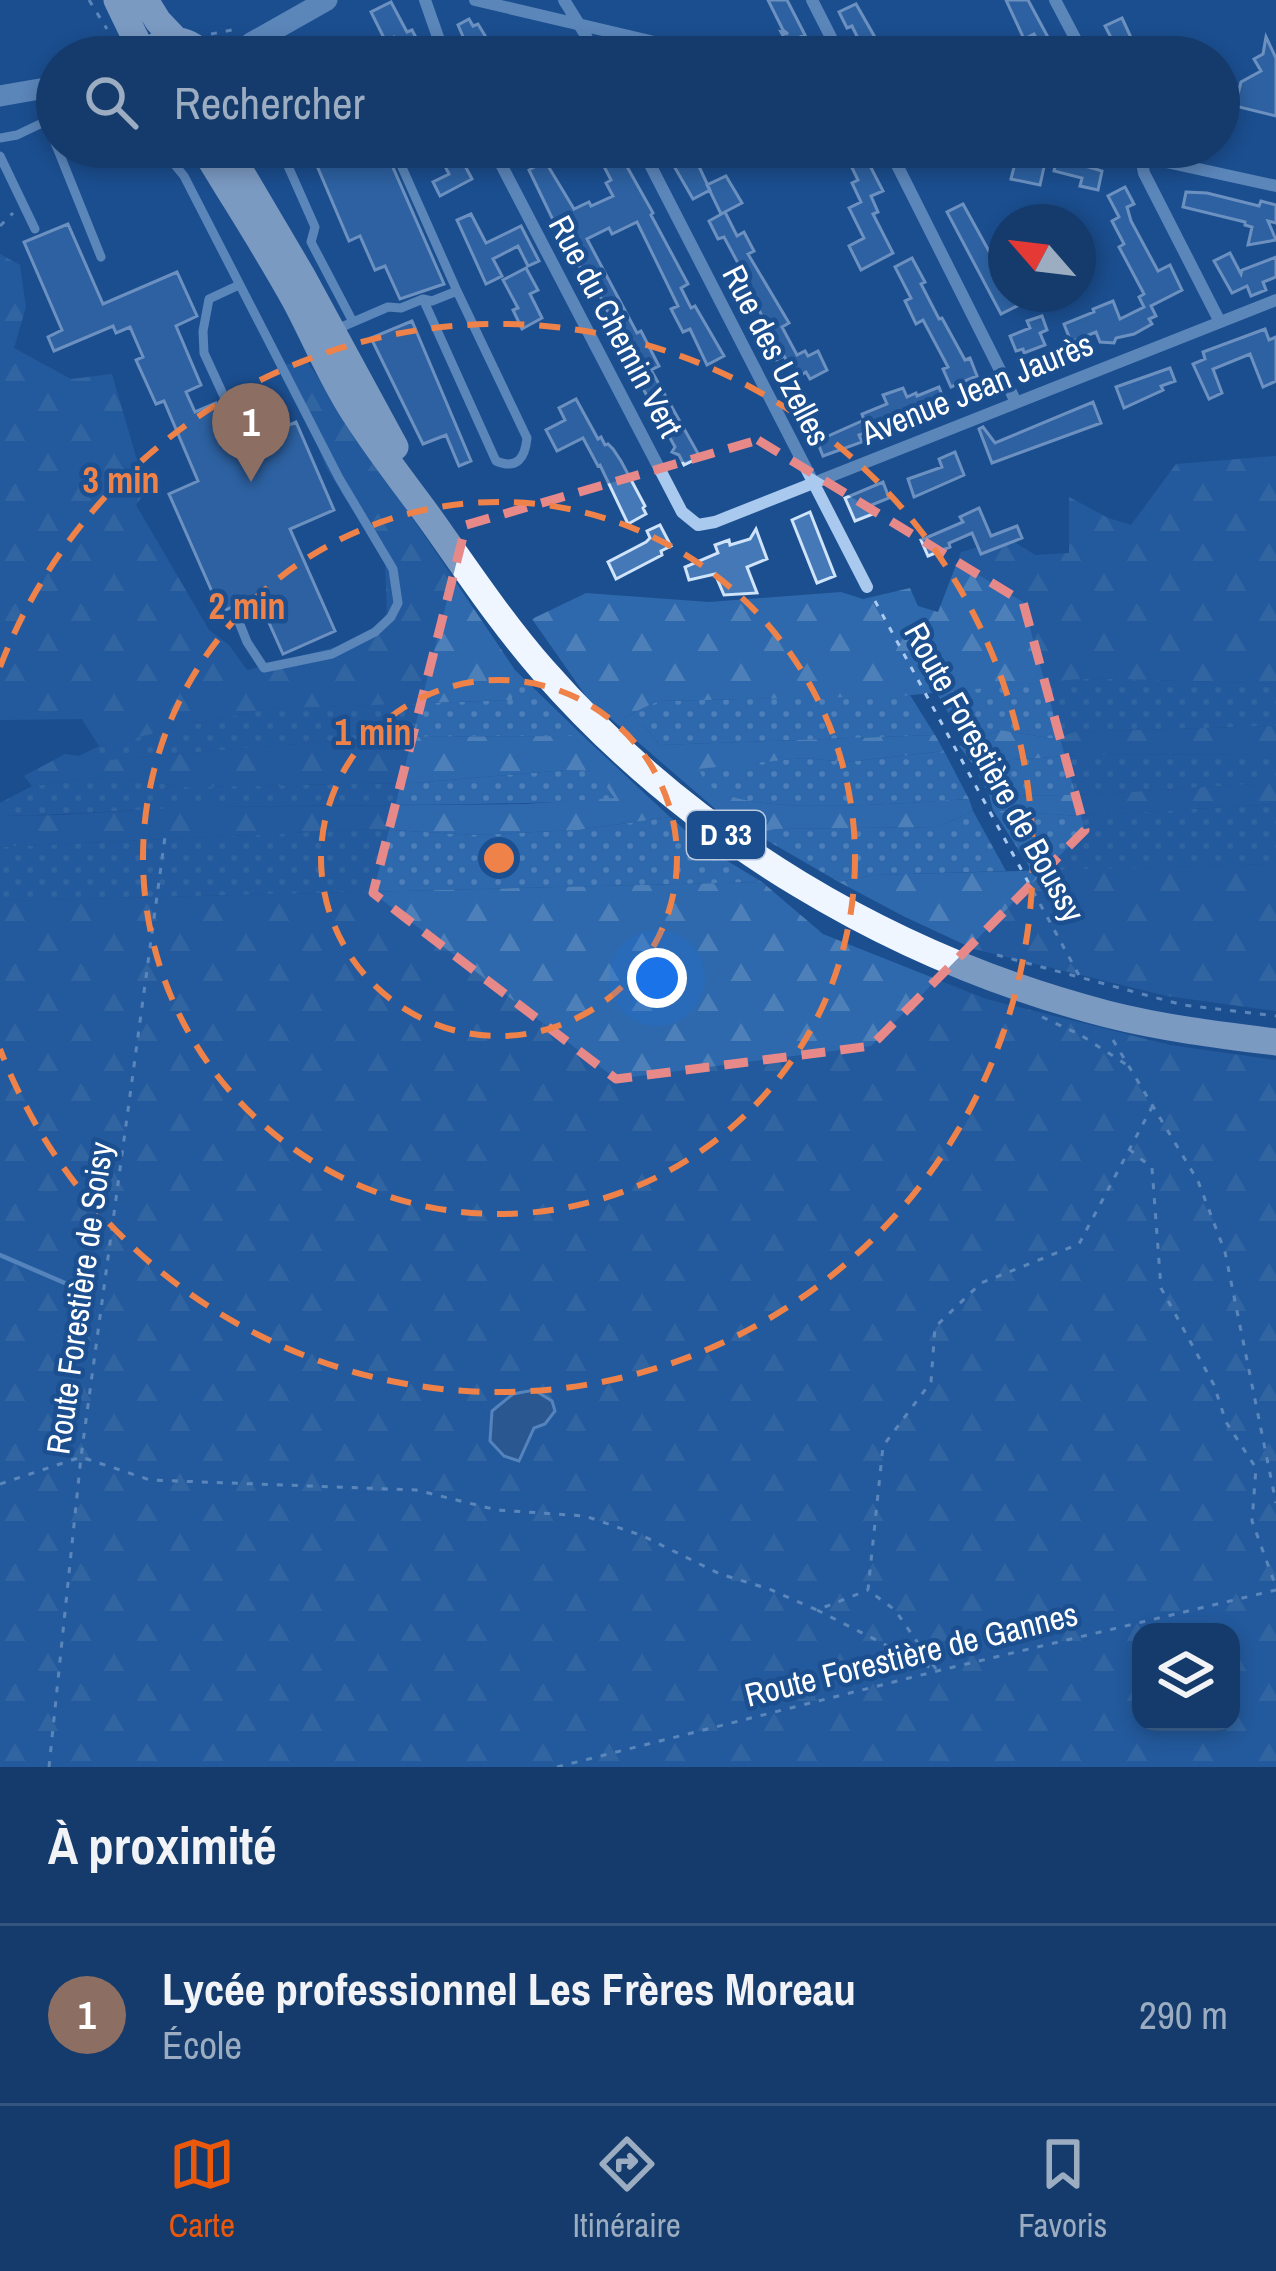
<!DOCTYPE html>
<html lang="fr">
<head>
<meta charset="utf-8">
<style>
	:root { --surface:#143b6b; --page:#214673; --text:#f1f3f6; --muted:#9dadc1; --line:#33557e; --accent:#ea580c }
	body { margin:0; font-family:"Archivo Narrow",sans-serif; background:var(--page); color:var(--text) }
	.controls { position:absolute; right:36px; bottom:36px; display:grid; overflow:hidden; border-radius:24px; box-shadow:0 6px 18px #0003 }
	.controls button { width:108px; height:108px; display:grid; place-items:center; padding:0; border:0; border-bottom:3px solid var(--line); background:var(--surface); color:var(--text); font:60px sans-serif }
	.compass { position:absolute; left:988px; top:204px; width:108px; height:108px; border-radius:50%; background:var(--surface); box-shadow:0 6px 18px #0003; rotate:298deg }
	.you { position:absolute; left:657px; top:978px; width:42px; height:42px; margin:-30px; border:9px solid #fff; border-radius:50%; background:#1a73e8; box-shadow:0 0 0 18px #1a73e833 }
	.badge { display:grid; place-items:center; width:78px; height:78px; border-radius:50%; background:var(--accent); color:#fff; font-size:39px; font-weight:700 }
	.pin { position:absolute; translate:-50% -99px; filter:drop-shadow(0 3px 6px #0008) }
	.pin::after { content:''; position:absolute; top:63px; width:42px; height:36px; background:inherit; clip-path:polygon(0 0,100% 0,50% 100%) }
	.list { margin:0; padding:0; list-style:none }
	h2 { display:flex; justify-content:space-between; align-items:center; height:156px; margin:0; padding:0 48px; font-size:51px }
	h2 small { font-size:39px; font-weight:400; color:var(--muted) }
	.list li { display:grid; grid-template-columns:78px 1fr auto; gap:36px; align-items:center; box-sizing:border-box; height:180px; padding:0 48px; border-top:3px solid var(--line) }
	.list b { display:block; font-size:45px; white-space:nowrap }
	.list p { margin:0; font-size:39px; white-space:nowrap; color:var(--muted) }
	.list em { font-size:39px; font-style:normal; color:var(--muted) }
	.icon { flex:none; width:66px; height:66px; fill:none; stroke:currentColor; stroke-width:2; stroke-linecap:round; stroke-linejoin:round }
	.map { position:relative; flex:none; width:1276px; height:1767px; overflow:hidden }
	.search { position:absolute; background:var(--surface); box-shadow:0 6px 18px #0003; left:36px; right:36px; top:36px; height:132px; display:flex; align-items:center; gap:30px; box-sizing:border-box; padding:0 42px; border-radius:66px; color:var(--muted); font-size:45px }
	.sheet { height:336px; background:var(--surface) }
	nav { display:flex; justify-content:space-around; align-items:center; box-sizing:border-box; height:168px; border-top:3px solid var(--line); background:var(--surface); font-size:33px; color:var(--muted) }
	nav a { display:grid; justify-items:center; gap:6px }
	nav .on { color:var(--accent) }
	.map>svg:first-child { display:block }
</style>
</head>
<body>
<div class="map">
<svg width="1276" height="1767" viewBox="0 0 1276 1767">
	<defs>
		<pattern id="grass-dots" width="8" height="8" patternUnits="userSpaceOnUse" patternTransform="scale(3)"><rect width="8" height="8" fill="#2e69ad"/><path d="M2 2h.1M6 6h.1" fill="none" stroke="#4d80b9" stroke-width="1.8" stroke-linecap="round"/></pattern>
		<pattern id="forest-firs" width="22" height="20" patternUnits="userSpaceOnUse" patternTransform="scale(3)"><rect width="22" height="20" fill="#2e69ad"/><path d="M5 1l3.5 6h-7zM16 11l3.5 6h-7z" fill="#4d80b9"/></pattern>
	</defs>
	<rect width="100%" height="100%" fill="#1b4f8f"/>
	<!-- grass -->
	<path fill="url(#grass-dots)" d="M515,670L583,736L380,737L108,760L79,756L99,746L263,709L511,700Z
		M1091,678L1276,684V726L1076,732L1055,739L1000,730L966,743L936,692Z
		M910,695L935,735L660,745L644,726L623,718L658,701Z
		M944,751L969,799C914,802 759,817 715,790C707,785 702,777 697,768L803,758L847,762Z
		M1276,754V783C1180,787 1085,798 989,795L972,763L1079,755Z
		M566,770L596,771L614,799C483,807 351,804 220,807C147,808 73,815 0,816V803L32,786L101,777L189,787L413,783Z
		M1276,804V864L1032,871L993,810L1079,816Z
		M973,811L1006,871L874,875L839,882L756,834L775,829L938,827Z
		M670,817L703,846L762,882L0,901V847L375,829L474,835L578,830Z"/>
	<!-- forest -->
	<path fill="url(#forest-firs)" fill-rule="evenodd" d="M0,254L20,265L26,307L14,348L71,379L112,374L146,491L136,505L209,630L229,645L247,670L374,637L387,612L385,563L326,467L286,364L308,363L515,670L512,700L263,709L99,746L82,719L0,720Z
		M1276,456V684L1091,678L901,696L658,701L625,717L644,726L660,745L935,735L944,751L847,762L803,758L698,769C703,778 708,785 716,790C761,817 913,802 969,799L973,811L938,827L775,829L756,834L727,819L588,699L532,619L586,593L709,602L841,592L863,599L910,588L918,606L938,612L961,552L1008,538L1035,555L1069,553V497L1108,518L1131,525L1176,464Z
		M1276,726V754L1079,755L972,763L959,746L1000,730L1055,739L1075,732Z
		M583,736L670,817L578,830L474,835L375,829L0,847V816L59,815L190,807L524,804L614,798L595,771L566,770L413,783L189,787L101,777L32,786L24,776L65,754L108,760L380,737Z
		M1276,783V804L1079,816L993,810L989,795C1085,798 1180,787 1276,783Z
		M1276,864V1011L1167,996L974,949L903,916L839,882L874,875Z
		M762,882L823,934L986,999L1170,1045L1276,1060V1767H0V901ZM1141,1632H1231V1722H1141Z"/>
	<!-- water -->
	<path fill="#3c6290" stroke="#9cc4f0" stroke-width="3" d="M534,1390L552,1401L555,1411L545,1424L534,1428L519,1461L504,1456L490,1441L492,1411L513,1394Z"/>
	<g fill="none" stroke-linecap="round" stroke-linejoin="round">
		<!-- stream -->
		<path stroke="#9cc4f0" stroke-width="4.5" d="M0,1255L81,1290"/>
	</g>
	<!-- building -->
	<path fill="#4478b7" stroke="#cfe3fa" stroke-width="3" d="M768,0H787L805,35L800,37L805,46L792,53L781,32L788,34L783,30Z
		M1006,0H1028L1050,41L1054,39L1063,57H1046L1034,34L1024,39Z
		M391,2L407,32L412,30L422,49L406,57L394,37L386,42L371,12Z
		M856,4L880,46L885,44L892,57H858L865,53L852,26L847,28L839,12Z
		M1122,18L1140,57H1097L1116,47L1105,26Z
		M469,19L473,26L478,24L498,57H472L458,25Z
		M1266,37L1276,58V116L1235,106L1241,82L1261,71L1254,59L1263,54Z
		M309,147H384L444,284L400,299L385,266L375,270L360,236L349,241Z
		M435,147H455L472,179L440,196L433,182L449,174Z
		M594,147H616L653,213L651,215L688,284L681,288L691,308L695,306L724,356L707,365L690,329L683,332L671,309L678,306L637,222L612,234L609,228L587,239L637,333L641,331L659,366L651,370L700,457L684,465L679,455L672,452L675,447L618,343L622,340L591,278L587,280L576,260L580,258L560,219L554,222L529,170L545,161L574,209L589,202L591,206L613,196L606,183L611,180Z
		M663,147H690L710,190L693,199Z
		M842,147H863L870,161L868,162L883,191L871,196L878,212L873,214L893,253L861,270L849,246L864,238L849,208L861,202L852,183L858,180Z
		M993,147L1023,151L1021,162L1044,167L1040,185L1011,179L1014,167L990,162Z
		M1058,154L1077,158L1075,163L1102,171L1098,190L1080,186L1082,178L1054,171Z
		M726,176L742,203L721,214L707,185Z
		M1125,187L1134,204L1127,207L1131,221L1158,271L1170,265L1182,290L1151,306L1156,316L1149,319L1152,324L1134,334L1116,338L1114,343L1100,342L1096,332L1071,342L1064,324L1094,312L1093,309L1113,301L1120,319L1144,307L1139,297L1144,294L1119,247L1124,244L1112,221L1119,217L1108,196Z
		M1186,192L1207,193L1259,206L1261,201L1276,205V223L1268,221L1276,240L1248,245L1252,227L1245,225V222L1183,207Z
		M963,204L990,253L996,250L1006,269V294H1018L1023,303L1001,314L947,212Z
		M725,212L737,236L744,232L754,251L748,254L789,323L782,327L797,355L805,351L808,356L818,351L827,370L810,379L806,372L796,378L784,356L776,360L766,341L773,338L753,298L745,286L742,287L732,268L739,265L724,237L718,239L709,221Z
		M471,214L486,243L521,226L539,261L528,266L518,246L493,259L502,276L486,284L457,220Z
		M68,224L103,304L177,272L197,316L176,326L201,385L186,392L195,412L216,403L244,460L250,462L258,457L259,450L254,440L296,422L334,510L290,529L335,631L283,654L257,596L221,612L169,494L198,481L164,401L156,404L136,360L143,357L130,327L116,333L113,326L54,351L48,337L62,330L24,242Z
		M1230,253L1241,274L1242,270L1276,257V277L1263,282L1266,290L1251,296L1247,286L1232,293L1214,261Z
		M912,258L925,282L921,284L939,319L942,318L965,360L970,358L977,376L951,387L943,369L948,367L923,320L916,324L905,301L911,298L895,267Z
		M526,268L538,290L530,294L542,318L522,329L513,310L518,308L503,280Z
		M1042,316L1047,330L1040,333L1045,345L1024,353L1023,349L1016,351L1010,336L1030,328L1027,321Z
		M412,321L471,461L459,466L446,435L423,444L371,338Z
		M1265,329L1269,340L1276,337V381L1263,387L1250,354L1213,369L1222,393L1209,399L1193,364L1205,359L1203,352Z
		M1170,368L1175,381L1161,386L1163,390L1124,408L1116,387Z
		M939,387L945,403L919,414L916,405L886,417L889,423L859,435L862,442L823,456L817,441L864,420L862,414L887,404L883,395L903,388L907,397L916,393L917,396Z
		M576,399L598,439L601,437L605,445L608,444L613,449L621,461L645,506L643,508L646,514L628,524L600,465L598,466L583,438L557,451L546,430L565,420L559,408Z
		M1093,402L1101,423L992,463L979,429L983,427L995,443Z
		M955,452L964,475L914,497L908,479L942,467L939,459Z
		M883,482L889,498L869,506L873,514L855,521L845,498Z
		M979,508L991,536L1017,526L1022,538L981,554L972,533L949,543L950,547L928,556L921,540L963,522L960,517Z
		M810,512L835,576L817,583L792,520Z
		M660,525L671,546L661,551L662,555L616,579L608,562L646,542L650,538L647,531Z
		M756,529L767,559L747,567L757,593L724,595L715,574L689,580L685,567L718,553L715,545L729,540L730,545L750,539Z"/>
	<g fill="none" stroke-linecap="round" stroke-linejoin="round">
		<!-- path -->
		<path stroke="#a9c9ee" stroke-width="3" stroke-dasharray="6 9" stroke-linecap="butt" d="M89,0L107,29
			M211,34L237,29
			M111,57L117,45
			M0,226L13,213
			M875,601L1081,979
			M997,955L1183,1005L1276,1016
			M1042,1017L1079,1034L1127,1065
			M1113,1040L1198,1181L1225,1252L1276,1503
			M1129,1149L1152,1168L1161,1288L1214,1385L1226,1422L1256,1468L1252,1521L1276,1587
			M0,1484L81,1457L150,1480L416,1490L497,1510L585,1516L643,1536L720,1574L769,1589L817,1610L868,1590
			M817,1610L935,1670
			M936,1669L895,1610L868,1590L883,1446L931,1382L935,1327L981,1283L1079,1244L1152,1107
			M49,1767L81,1457L165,837
			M557,1767L937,1671L1276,1590"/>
		<!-- service -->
		<path stroke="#a9c9ee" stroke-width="9" d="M57,123L52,135L101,257
			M0,138L17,135L57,116
			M160,147L184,176L339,478L393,569L398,603L391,617L375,632L332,654L264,668L247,642L237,617
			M0,156L35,229
			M284,157L315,227L311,242L353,322
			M239,285L209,299L203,331L204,353L250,453
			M423,299L496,461C517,470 525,458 527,438L457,291
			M337,329L388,307L401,308L423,299L432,301L457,291L393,147"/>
		<!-- minor -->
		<path stroke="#a9c9ee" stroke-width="12" d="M425,0L445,57
			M475,0L718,57
			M564,0L585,34L595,57
			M812,0L841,57
			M1055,0L1085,57
			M492,147L682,512L698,525L715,522L1276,300
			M641,147L867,587
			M888,147L1016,402
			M1098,147L1276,186
			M1131,147L1142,163L1144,173L1220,322"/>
		<!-- tertiary -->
		<path stroke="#a9c9ee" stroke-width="21" d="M236,57L251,43L327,0
			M0,96L57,86"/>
		<!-- primary -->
		<path stroke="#f0f6ff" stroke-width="27" d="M117,0L144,56
			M145,0L158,21L176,40
			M143,57C162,36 186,35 205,57
			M203,147C234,199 267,249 296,302C316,340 332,379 355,414C378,450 404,483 429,517C466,569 501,622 543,670C690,838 891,958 1107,1014C1162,1028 1219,1035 1276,1042
			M226,147L301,274L395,447"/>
	</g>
	<!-- marked area -->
	<path d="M0 0H1276V1767H0ZM758,440L1023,602L1085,830L871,1046L616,1079L373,893L466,525Z" fill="#1b4f8f" fill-opacity=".55" fill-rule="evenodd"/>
	<path fill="none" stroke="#e88989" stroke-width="9" stroke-dasharray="24 15" stroke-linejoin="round" d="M758,440L1023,602L1085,830L871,1046L616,1079L373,893L466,525Z"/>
	<!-- distance rings -->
	<g fill="none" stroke="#ee8249" stroke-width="6" stroke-dasharray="21 15">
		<circle cx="499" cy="858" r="178"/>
		<circle cx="499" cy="858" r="356"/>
		<path d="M0 667A534 534 0 1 1 0 1049"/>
	</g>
	<g text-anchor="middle" stroke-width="9" stroke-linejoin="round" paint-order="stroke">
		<!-- shield labels -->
		<rect fill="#1b4f8f" stroke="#bbcadd" stroke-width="3" x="687" y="811" width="78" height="48" rx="9"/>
		<g font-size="30" font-weight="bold" fill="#fff">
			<text x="726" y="845">D 33</text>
		</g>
		<!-- street labels -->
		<g font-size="33" fill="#fff" stroke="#1b4f8f">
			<text transform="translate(616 326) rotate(62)" y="12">Rue du Chemin Vert</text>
			<text transform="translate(777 355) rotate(63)" y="12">Rue des Uzelles</text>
			<text transform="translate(977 388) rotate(-22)" y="12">Avenue Jean Jaurès</text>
			<text transform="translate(995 772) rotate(61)" y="12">Route Forestière de Boussy</text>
			<text transform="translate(79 1298) rotate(-82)" y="12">Route Forestière de Soisy</text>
			<text transform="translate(911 1654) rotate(-14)" y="12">Route Forestière de Gannes</text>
		</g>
	</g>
	<circle cx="499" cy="858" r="18" fill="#ee8249" stroke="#1b4f8f" stroke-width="6"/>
	<g font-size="36" text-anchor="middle" font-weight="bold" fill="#ee8249" stroke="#1b4f8f" stroke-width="9" stroke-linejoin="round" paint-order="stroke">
		<text x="121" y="493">3 min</text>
		<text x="247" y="619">2 min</text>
		<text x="373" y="745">1 min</text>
	</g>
</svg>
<div class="controls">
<button><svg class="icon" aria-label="layers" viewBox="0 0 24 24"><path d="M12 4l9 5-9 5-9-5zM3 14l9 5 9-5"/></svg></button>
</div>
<svg class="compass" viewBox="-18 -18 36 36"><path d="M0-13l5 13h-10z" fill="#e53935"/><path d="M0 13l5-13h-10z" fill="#9dadc1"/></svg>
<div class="you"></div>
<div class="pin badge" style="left:251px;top:482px;background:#8d6e63">1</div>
<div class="search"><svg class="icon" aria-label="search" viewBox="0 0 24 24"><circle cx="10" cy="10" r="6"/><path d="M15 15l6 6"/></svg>Rechercher</div>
</div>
<section class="sheet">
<h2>À proximité<small></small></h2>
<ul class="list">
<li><span class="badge" style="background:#8d6e63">1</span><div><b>Lycée professionnel Les Frères Moreau</b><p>École</p></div><em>290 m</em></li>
</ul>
</section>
<nav>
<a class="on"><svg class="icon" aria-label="map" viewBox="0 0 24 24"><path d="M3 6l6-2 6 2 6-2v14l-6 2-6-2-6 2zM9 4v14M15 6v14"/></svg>Carte</a>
<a><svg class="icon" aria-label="directions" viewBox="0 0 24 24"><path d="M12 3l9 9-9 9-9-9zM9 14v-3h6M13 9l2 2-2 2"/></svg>Itinéraire</a>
<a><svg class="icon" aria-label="saved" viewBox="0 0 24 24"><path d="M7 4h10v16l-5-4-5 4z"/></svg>Favoris</a>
</nav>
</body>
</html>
